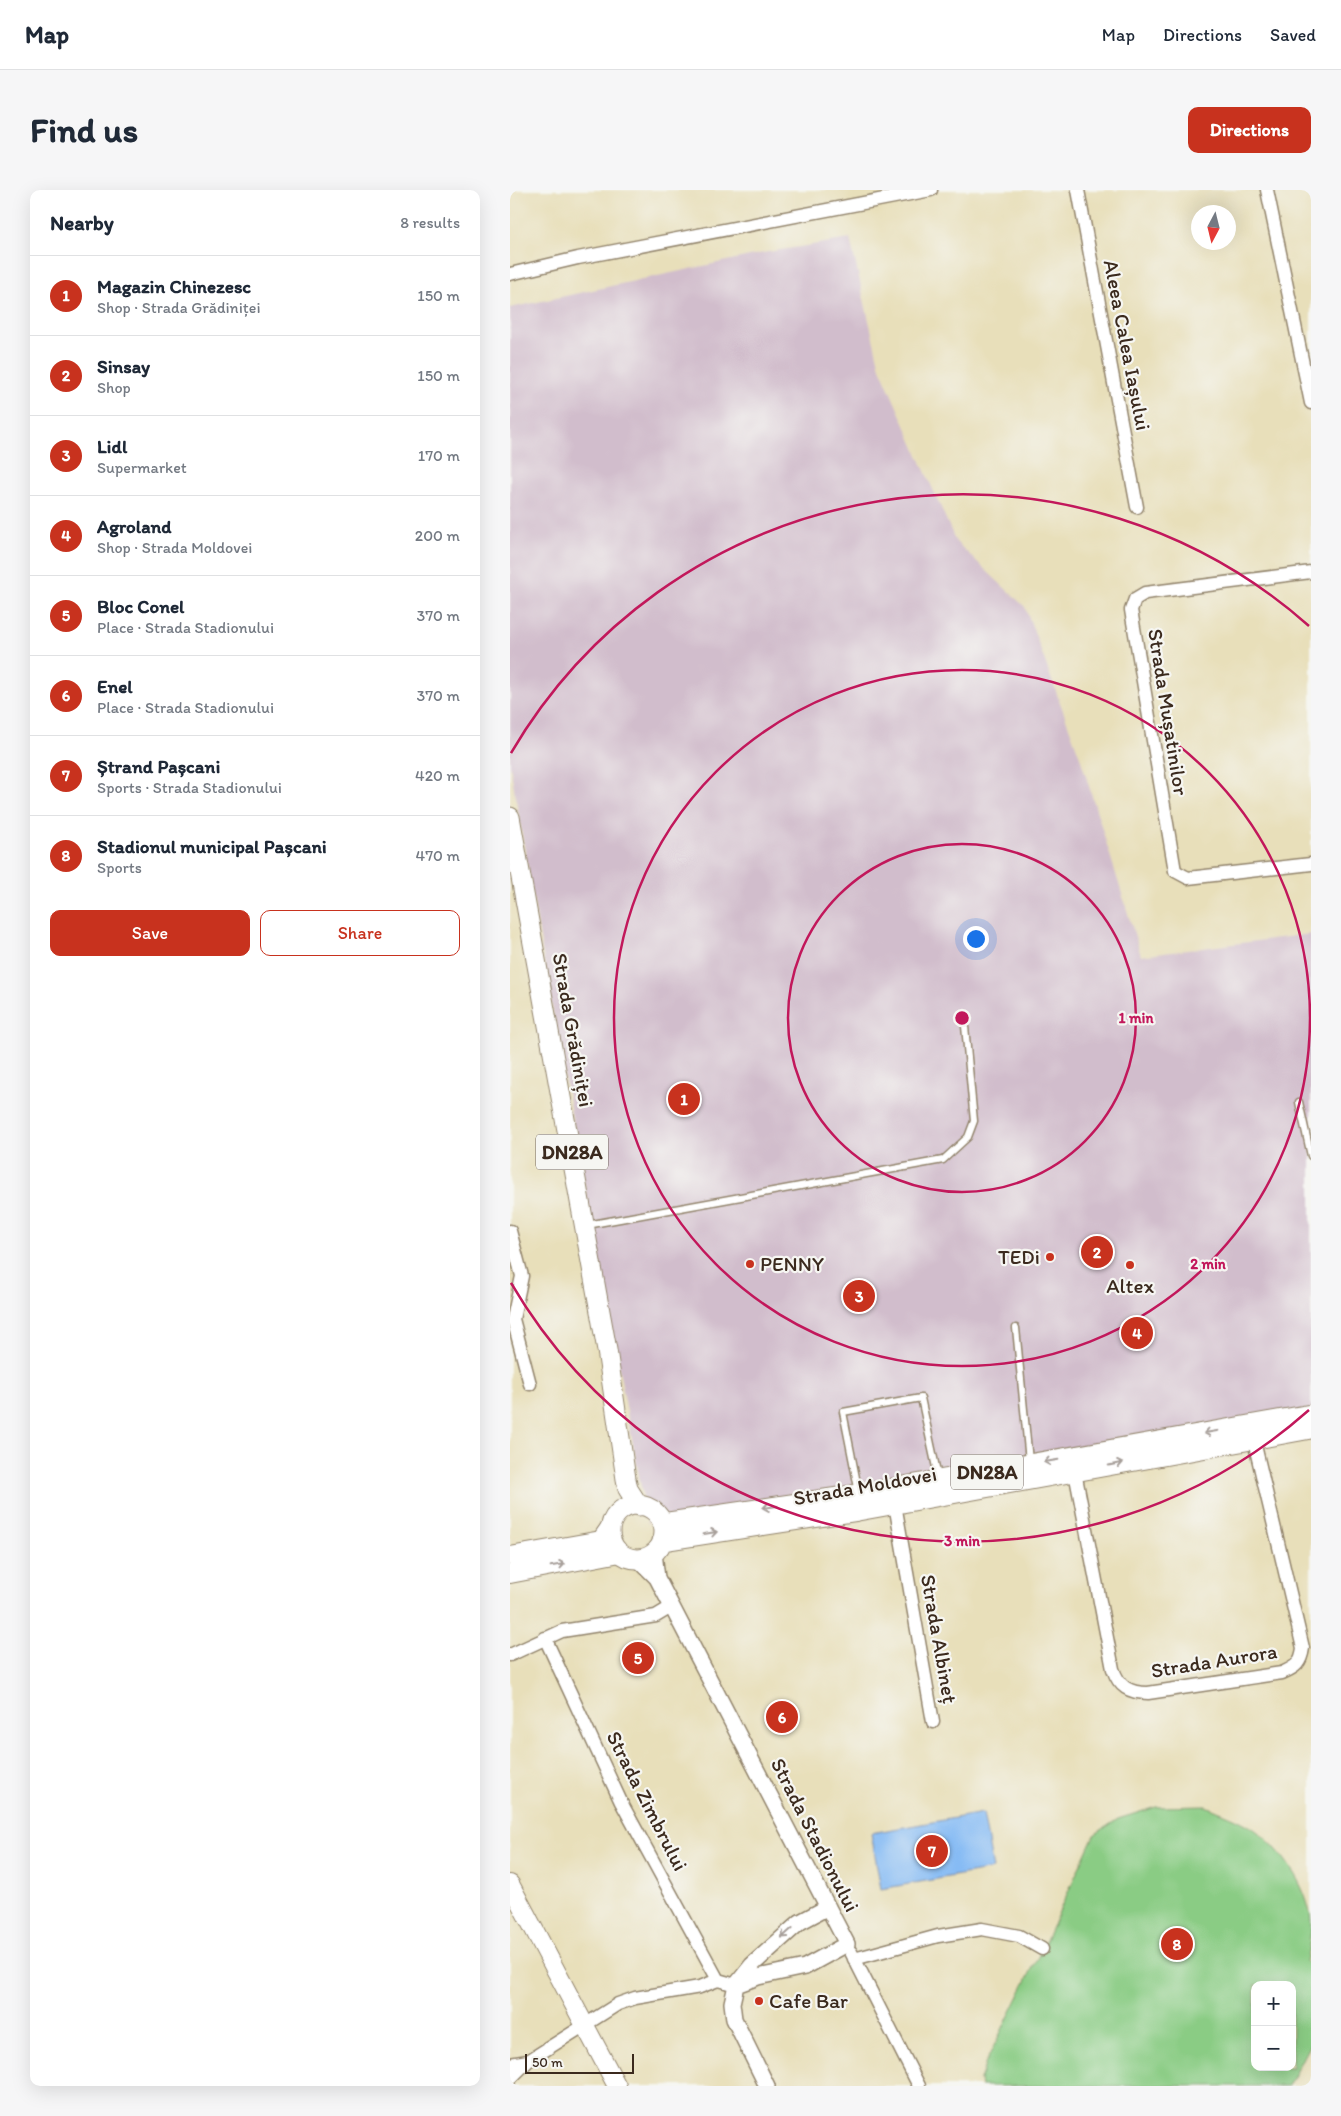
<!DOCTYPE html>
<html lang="en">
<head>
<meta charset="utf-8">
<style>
	:root { --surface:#fff; --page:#f6f6f7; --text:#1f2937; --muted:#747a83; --line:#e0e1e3; --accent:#c8321e }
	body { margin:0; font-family:Itim,sans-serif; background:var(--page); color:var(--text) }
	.controls { position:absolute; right:15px; bottom:15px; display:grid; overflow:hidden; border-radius:10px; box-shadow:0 5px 20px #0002 }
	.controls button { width:45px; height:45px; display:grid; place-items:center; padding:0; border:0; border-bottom:1px solid var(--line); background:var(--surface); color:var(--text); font:25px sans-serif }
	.compass { position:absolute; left:681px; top:15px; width:45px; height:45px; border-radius:50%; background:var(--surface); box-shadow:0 5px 20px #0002; rotate:187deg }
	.scale { position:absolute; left:15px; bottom:12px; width:109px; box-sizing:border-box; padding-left:5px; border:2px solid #3b2a1e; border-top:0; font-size:14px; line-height:18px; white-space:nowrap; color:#3b2a1e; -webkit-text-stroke:4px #f6f6f2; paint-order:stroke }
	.you { position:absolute; left:465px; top:748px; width:18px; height:18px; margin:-12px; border:4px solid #fff; border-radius:50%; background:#1a73e8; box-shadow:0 0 0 8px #1a73e833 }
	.badge { display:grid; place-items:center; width:32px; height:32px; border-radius:50%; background:var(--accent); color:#fff; font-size:16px; font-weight:700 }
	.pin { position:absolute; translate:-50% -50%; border:2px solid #fff; box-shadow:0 1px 5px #0006 }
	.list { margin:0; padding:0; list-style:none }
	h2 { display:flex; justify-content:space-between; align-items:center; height:65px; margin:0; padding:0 20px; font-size:21px }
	h2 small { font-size:16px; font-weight:400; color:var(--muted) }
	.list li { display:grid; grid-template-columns:32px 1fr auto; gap:15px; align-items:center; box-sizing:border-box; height:80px; padding:0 20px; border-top:1px solid var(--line) }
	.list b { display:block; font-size:19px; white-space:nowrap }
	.list p { margin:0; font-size:16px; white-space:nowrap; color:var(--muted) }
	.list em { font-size:16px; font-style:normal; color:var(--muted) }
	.actions { display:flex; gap:10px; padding:15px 20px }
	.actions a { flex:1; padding:11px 0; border:1px solid var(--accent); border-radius:10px; text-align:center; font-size:18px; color:var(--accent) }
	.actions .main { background:var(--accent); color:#fff }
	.map { position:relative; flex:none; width:801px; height:1896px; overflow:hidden; border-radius:10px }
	header { display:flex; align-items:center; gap:30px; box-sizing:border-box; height:70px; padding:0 25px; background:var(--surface); border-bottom:1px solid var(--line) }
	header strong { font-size:24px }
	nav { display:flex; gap:28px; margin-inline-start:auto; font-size:18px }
	.intro { display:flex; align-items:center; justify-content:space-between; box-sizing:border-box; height:120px; padding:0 30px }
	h1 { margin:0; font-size:35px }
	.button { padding:12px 22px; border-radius:10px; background:var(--accent); color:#fff; font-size:18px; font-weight:700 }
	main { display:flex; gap:30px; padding:0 30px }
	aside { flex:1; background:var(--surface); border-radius:10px; box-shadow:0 5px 20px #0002 }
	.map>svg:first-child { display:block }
</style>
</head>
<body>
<header>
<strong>Map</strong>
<nav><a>Map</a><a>Directions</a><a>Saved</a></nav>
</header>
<div class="intro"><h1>Find us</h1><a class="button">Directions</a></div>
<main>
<aside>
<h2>Nearby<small>8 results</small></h2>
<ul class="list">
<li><span class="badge">1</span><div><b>Magazin Chinezesc</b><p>Shop · Strada Grădiniței</p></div><em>150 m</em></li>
<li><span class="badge">2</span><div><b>Sinsay</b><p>Shop</p></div><em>150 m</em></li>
<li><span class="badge">3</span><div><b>Lidl</b><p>Supermarket</p></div><em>170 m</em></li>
<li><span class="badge">4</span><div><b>Agroland</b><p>Shop · Strada Moldovei</p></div><em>200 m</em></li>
<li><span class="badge">5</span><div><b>Bloc Conel</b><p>Place · Strada Stadionului</p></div><em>370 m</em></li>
<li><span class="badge">6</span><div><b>Enel</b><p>Place · Strada Stadionului</p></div><em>370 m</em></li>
<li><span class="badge">7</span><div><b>Ștrand Pașcani</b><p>Sports · Strada Stadionului</p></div><em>420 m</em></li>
<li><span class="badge">8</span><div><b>Stadionul municipal Pașcani</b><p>Sports</p></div><em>470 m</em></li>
</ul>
<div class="actions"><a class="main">Save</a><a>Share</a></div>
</aside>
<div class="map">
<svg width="801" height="1896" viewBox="0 0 801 1896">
	<rect width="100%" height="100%" fill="#f6f6f2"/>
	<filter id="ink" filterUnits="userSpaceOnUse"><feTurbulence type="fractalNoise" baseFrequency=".02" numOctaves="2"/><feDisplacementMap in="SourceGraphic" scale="10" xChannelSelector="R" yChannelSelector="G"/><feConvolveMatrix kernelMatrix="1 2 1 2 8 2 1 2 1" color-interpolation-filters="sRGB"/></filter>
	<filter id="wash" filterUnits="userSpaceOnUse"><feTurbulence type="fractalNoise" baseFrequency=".0096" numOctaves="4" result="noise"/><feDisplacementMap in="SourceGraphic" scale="20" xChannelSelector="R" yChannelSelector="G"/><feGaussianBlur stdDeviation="1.12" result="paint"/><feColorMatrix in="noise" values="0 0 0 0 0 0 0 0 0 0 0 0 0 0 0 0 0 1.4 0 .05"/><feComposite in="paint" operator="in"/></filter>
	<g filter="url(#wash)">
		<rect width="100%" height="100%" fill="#e8dfba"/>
		<!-- industrial -->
		<path fill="#d1bdcc" d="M340,49L370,178L446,352L515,417L570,567L631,766L801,744V1245L190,1341L142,1321L138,1334L53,880L0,575V118L258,62Z"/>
		<!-- green -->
		<path fill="#8acc84" stroke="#627b51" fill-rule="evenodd" d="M696,1616C711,1623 730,1629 744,1639C771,1658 798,1697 801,1731C801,1745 799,1759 796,1772L801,1775V1852L778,1896H471L470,1890L476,1872L532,1759L584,1645L608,1629L646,1617ZM745,1795H782V1877H745Z"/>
		<!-- water -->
		<path fill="#86bbf4" stroke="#607289" d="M473,1623L483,1679L371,1699L361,1643Z"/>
	</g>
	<g filter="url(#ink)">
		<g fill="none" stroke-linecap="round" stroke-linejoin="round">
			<defs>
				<path id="service" d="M789,912L801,966
					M77,1035L433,970L458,947L464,931L455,836
					M506,1138L519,1271
					M349,1303L333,1222L411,1208L428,1287"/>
				<path id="minor" d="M568,0L627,317
					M757,0L801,213
					M0,84L68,68L421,0
					M801,382L635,403L625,409L621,420L665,681L678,688L801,674
					M0,1041L12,1086L3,1129L20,1194
					M565,1282L603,1479C609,1497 619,1503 638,1503L772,1483C786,1477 791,1473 793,1458L743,1247
					M385,1314L423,1532
					M35,1448L111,1612L208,1790
					M0,1465L52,1441L146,1426L161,1417
					M341,1762L409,1896
					M344,1769L428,1746L472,1739L509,1746L532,1759
					M0,1874L18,1871L108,1814L125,1808L190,1797L208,1790L226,1795
					M0,1889L18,1871"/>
				<path id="tertiary" d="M128,1369L147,1388L144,1363
					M147,1388L337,1754L295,1777L248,1787L226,1795
					M257,1896L224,1829L222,1813L226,1795L242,1775L290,1732L318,1717"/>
				<path id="secondary" d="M0,1366L91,1350L100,1337
					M0,1384L110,1363
					M0,1694L107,1896"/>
				<path id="primary" d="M0,627L97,1160L116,1289L118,1299L129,1316
					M100 1342a27 27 0 1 1 54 0a27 27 0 1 1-54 0Z
					M152,1333L349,1304L801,1224
					M152,1351L348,1321L801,1239"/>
			</defs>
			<!-- service casing -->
			<use href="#service" stroke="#92846c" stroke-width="9"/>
			<!-- minor casing -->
			<use href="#minor" stroke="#92846c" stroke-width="15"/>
			<!-- tertiary casing -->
			<use href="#tertiary" stroke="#92846c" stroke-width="18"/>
			<!-- secondary casing -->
			<use href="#secondary" stroke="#92846c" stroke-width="20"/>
			<!-- primary casing -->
			<use href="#primary" stroke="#92846c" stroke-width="21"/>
			<!-- service -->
			<use href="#service" stroke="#fff" stroke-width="6"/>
			<!-- minor -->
			<use href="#minor" stroke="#fff" stroke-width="12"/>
			<!-- tertiary -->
			<use href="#tertiary" stroke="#fff" stroke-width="15"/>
			<!-- secondary -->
			<use href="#secondary" stroke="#fff" stroke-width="18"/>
			<!-- primary -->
			<use href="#primary" stroke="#fff" stroke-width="19"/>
		</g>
		<!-- one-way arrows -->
		<defs><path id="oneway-shaft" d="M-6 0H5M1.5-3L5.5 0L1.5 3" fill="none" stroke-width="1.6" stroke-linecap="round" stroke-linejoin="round" transform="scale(1.25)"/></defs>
		<g stroke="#a79f9a">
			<use href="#oneway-shaft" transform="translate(701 1242) rotate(170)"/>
			<use href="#oneway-shaft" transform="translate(541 1271) rotate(170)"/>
			<use href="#oneway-shaft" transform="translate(606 1274) rotate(-11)"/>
			<use href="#oneway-shaft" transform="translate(260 1317) rotate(172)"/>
			<use href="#oneway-shaft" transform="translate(200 1343) rotate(-9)"/>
			<use href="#oneway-shaft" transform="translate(48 1375) rotate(-10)"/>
			<use href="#oneway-shaft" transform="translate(277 1743) rotate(138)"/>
		</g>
	</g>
	<!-- distance rings -->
	<g fill="none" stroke="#c2185b" stroke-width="2.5">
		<circle cx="452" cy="828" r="174"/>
		<circle cx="452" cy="828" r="348"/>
		<path d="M799 1220A523 523 0 0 1 1 1093M1 563A523 523 0 0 1 799 436"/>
	</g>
	<!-- markers -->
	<g fill="#c8321e" stroke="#f6f6f2" stroke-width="2">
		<circle cx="540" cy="1067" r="5"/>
		<circle cx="240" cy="1074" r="5"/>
		<circle cx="620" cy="1075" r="5"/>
		<circle cx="249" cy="1811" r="5"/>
	</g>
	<g text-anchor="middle" stroke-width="4.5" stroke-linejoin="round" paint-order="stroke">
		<!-- shield labels -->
		<g fill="#f6f6f2" stroke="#73675e" stroke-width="1">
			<rect x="26" y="944.5" width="72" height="35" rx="4"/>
			<rect x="441" y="1264.5" width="72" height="35" rx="4"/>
		</g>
		<g font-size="20" font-weight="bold" fill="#3b2a1e">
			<text x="62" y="969">DN28A</text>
			<text x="477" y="1289">DN28A</text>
		</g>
		<!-- street labels -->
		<g font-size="21" fill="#3b2a1e" stroke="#f6f6f2">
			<text transform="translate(617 155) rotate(79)" y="7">Aleea Calea Iașului</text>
			<text transform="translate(658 522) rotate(81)" y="7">Strada Mușatinilor</text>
			<text transform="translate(63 840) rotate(80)" y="7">Strada Grădiniței</text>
			<text transform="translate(355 1296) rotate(-10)" y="7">Strada Moldovei</text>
			<text transform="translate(429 1449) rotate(80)" y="7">Strada Albineț</text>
			<text transform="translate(704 1471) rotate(-9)" y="7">Strada Aurora</text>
			<text transform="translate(137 1611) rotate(63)" y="7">Strada Zimbrului</text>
			<text transform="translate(305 1645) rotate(63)" y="7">Strada Stadionului</text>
		</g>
		<!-- poi labels -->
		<g font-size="21" fill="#3b2a1e" stroke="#f6f6f2" text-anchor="start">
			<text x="530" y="1074" text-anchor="end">TEDi</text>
			<text x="250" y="1081">PENNY</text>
			<text x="620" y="1103" text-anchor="middle">Altex</text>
			<text x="259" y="1818">Cafe Bar</text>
		</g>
	</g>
	<circle cx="452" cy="828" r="8" fill="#c2185b" stroke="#f6f6f2" stroke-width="2.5"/>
	<g font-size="15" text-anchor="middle" font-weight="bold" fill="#c2185b" stroke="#f6f6f2" stroke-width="4.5" stroke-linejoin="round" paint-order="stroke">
		<text x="626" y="833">1 min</text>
		<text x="698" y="1079">2 min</text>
		<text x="452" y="1356">3 min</text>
	</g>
</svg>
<div class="controls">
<button>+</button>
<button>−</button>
</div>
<svg class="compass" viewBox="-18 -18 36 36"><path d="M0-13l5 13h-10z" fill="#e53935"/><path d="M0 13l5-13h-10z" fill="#747a83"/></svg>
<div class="scale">50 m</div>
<div class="you"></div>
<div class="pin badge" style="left:174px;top:909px">1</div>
<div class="pin badge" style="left:587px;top:1062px">2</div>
<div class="pin badge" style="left:349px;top:1106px">3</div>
<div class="pin badge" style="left:627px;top:1143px">4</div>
<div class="pin badge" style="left:128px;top:1468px">5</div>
<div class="pin badge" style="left:272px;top:1527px">6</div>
<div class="pin badge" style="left:422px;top:1661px">7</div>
<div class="pin badge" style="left:667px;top:1754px">8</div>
</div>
</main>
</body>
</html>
